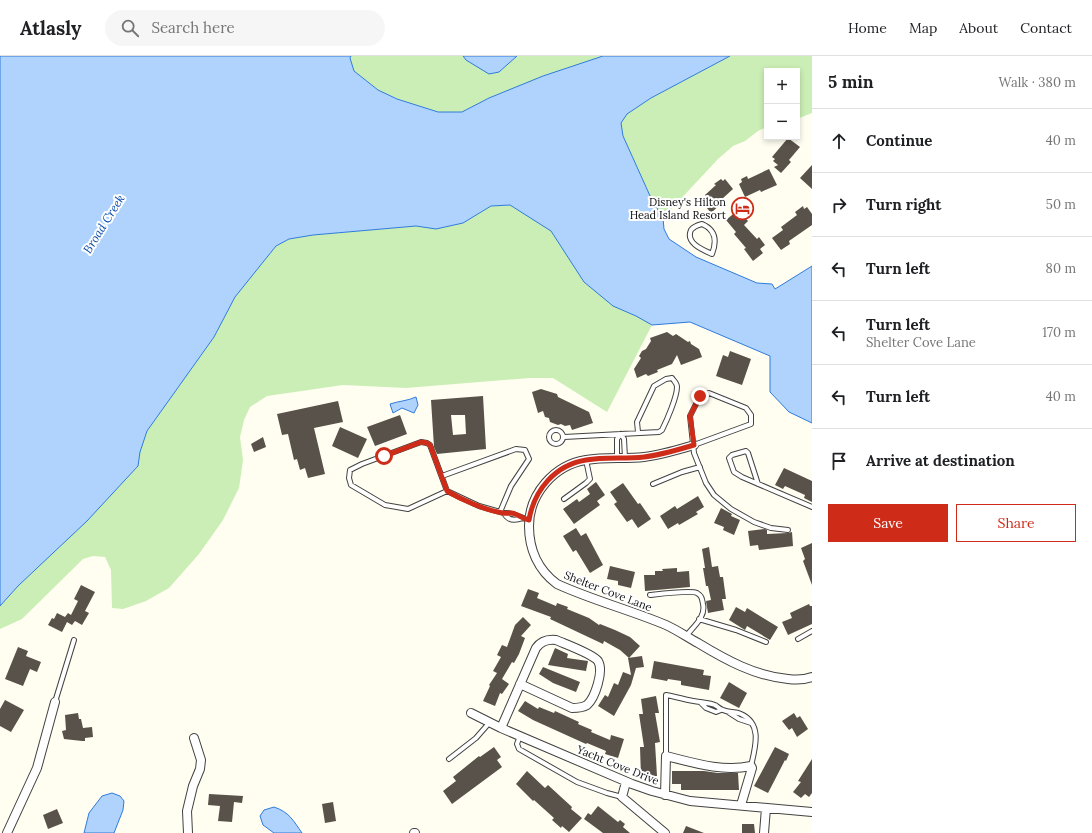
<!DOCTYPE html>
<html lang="en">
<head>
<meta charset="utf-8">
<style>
	:root { --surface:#fff; --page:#f6f6f6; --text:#202124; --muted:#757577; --line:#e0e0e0; --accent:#ce2c18 }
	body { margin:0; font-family:Lora,serif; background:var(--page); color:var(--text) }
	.controls { position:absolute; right:12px; top:12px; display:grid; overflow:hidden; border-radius:0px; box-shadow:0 2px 6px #0003 }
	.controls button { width:36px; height:36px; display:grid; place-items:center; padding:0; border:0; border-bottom:1px solid var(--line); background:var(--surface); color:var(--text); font:20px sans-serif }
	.stop { position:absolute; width:12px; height:12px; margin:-9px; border:3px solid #ce2c18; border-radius:50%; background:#fff }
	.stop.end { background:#ce2c18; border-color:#fff; box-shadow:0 1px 4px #0008 }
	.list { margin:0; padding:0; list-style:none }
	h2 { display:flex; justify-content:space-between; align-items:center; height:52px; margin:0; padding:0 16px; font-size:17px }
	h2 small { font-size:13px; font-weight:400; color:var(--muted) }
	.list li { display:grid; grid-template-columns:26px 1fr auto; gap:12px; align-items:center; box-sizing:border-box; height:64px; padding:0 16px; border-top:1px solid var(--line) }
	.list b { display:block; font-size:15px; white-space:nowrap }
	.list p { margin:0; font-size:13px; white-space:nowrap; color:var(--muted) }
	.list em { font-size:13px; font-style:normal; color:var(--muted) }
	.actions { display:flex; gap:8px; padding:12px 16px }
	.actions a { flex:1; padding:9px 0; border:1px solid var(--accent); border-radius:0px; text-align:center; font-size:14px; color:var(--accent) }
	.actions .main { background:var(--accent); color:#fff }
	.icon { flex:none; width:22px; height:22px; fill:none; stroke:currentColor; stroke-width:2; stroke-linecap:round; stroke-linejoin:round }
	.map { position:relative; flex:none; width:812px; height:777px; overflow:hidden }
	header { display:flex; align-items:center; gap:24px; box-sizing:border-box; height:56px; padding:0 20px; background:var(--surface); border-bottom:1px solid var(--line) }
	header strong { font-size:19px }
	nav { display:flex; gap:22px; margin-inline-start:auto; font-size:14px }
	.search { width:280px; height:36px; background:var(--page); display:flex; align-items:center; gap:10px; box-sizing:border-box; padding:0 14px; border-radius:22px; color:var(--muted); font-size:15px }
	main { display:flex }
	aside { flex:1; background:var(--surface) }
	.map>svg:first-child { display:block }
</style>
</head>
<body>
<header>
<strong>Atlasly</strong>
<div class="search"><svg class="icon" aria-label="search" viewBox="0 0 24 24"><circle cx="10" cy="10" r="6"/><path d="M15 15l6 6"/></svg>Search here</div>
<nav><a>Home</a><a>Map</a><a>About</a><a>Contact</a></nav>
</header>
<main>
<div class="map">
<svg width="812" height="777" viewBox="0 0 812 777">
	<rect width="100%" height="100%" fill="#fffef1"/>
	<!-- green -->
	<path fill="#caeeb5" d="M351,0H463L466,4L499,16L517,0H603L543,20L489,42L462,56H438L397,43L378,34L354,15L350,2Z
		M730,0H812V57L797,63V15H767V71L758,75L745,85L733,90L718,103L663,162L651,142L623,80L621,67L627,58L651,42Z
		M510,149L551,175L584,226L652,269L607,356L553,322H530L406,332L343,329L267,340L250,351L244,364L240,381L243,404L239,432L223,464L199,498L169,532L146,545L123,553L112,552L111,514L105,501L93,500L83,503L22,563L0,573V550L18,530L138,410L140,396L147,375L214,281L235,241L276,190L289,183L313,179L416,170L436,173L463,167L491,150Z"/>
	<!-- water -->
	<path fill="#afd3fc" stroke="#2f7bdb" d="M0,0H351L350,2L354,15L378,34L397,43L438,56H462L489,42L543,20L603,0H730L651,42L627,58L621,67L623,80L651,142L663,162L664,173L669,183L696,201L757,227L772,228L775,233L812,210V367L789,356L770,336V300L690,266L652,269L636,260L613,250L584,226L551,175L510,149L491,150L463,167L436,173L416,170L313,179L289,183L276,190L235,241L214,281L147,375L140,396L138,410L87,465L18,530L0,550Z
		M463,0H517L499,16L489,18L466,4Z
		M416,341L418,349L414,357L402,352L393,357L390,348C399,345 407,345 416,341Z
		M112,737L120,740L124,745L123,754L114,777H84L89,757L102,740Z
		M274,751C289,756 293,764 302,777H274L263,769L260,760L264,754Z"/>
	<!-- building -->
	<path fill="#59524a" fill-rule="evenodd" d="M788,82L800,91L789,104L791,106L781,117L774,111L778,109L773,105L775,103L772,101Z
		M812,109V133L800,122Z
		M769,113L777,129L761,136L760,134L745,141L739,128L742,126L741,123L747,120L748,123Z
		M721,123L723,125L725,123L733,133L722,143L724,145L711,157L702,146L708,142L705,139L716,129L714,128Z
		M803,150L804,153L807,151L812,158V169L789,185L790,188L781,194L772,182L783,174L781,171L797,159L795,156Z
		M738,154L748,165L744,169L757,183L759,181L765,189L760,193L763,197L753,205L744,193L746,192L734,178L736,176L726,164Z
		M667,276L673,280L676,278L688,286L690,285L691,288L699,293L702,301L681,309L677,299L672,308L657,314L658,316L648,320L646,318L637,322L634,313L641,302L639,300L642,295L646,293L651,285L650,282Z
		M730,295L751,303L742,329L716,320L723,299L728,301Z
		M541,333L557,338L558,341L589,356L593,367L572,374L570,369L565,370L561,368L558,369L550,366L549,362L545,361L543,355L538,357L532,336Z
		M483,340L486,393L437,398L434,391L431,344ZM451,359H465L466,378L453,379Z
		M338,345L343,366L314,372L325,418L308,422L305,412L300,414L297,403L294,404L288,378L282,379L277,358Z
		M400,359L407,378L375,390L367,371Z
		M340,371L367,383L358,402L332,390Z
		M263,381L266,391L254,396L251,388Z
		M784,412L812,425V446L804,442L805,439L785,430L783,433L775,429Z
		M596,426L605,439L597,445L600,449L574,468L563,453L577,443L579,446L590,438L587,433Z
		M623,427L638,448L640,447L651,463L638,472L632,463L627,466L614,448L617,446L610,436Z
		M698,440L704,451L696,456L698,458L679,469L678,467L668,473L660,460L675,450L677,453Z
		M721,452L732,458L731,460L740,464L734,479L723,474L724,471L714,467Z
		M576,472L581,480L586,477L603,509L590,517L576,494L573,496L563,480Z
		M765,473L767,474V478L788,477L792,476L793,490L759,494L758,489L750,490L748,475Z
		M812,487V529L803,505L805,503L801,492Z
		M709,491L712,511L718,510L720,521H723L726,543H722L724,554L708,557L706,545L711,544L708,530H706L703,512H705L702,493Z
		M610,510L635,516L631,532L618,529V525L607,523Z
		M677,512V516L689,515L690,531L645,535L644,519H655V515H663L662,513Z
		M81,529L95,536L85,555L89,557L82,569L75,565L72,569L67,566L62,576L48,569L52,562L54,563L57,557L65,561L68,557L71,559L78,545L74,543Z
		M528,533L539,537L537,542L556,550L557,547L568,551L567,553L589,562L599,569L600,568L615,574L630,581L640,590L629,602L620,594L604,585L603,588L550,563L551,561L521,550Z
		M809,548L810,550H812V568L788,579L782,566L792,562L790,557Z
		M736,551L745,556L747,552L778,571L770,584L747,570L745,574L729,564Z
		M523,561L531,569L521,580L525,582L519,598L514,607L512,606L502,623L509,628L502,638L500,637L495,650L483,645L490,630L489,629L497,617L493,615L501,601L497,599L502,589L507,591L515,569Z
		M18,591L28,595L26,600L41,606L37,616L30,613L23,630L5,623Z
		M555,592L568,598L567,602L588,605L586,615L548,609Z
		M642,600L644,611L636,612L631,629L614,660L598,650L605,639L608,641L614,627L618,629L623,616L631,619L628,602Z
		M654,605L704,614L703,619L711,620L709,634L681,629V625L668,623L667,625L651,622Z
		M543,611L580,626L576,636L553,627L539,618Z
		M729,626L747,637L739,652L720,642Z
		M656,640L659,657H655L660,686L655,687L657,720L641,721L640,691H644L639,658H643L641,643Z
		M5,644L24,654L11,676L0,670V653Z
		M525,645L538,653L539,651L554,657L555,655L579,666L578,668L592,674L591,676L610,684L611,679L624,683L618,702L605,698L606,695L587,687L586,688L533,664L518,655Z
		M78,657L79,663H81L83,672L92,671L93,681L85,682V685H82L64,683L62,675L66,674L65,659Z
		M794,657L797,662L800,660L808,673L797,681L792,672L789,674L782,665Z
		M494,691L501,701L497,704L502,711L452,748L443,735L456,725L453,721L479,700L480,701Z
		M775,691L789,698L786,705L785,704L768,737L754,730Z
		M812,703V737L809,741L805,738L801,742L793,736L801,726L798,725Z
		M527,715L545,732L548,729L572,751L571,753L582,762L569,776L562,770L561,772L552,764L554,762L534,744L533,745L516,728Z
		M672,715H704L718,717H738L739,734H681V728H672Z
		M209,738L243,740L242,747L234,746L232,766L218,765L220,750L208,749Z
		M333,746L336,765L325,767L322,748Z
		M598,750L618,766L620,764L625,768L623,771L630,777H603L584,763L588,757L591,759Z
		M57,753L63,767L48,773L43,759Z
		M742,768H754L755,777H742Z
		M686,770L704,777H683Z"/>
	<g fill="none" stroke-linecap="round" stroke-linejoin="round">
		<defs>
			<path id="lane" d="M702,168C716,174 717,185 712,198C703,194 685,187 691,174C694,170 698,169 702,168Z
				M549 381a7 7 0 1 1 14 0a7 7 0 1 1-14 0Z
				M564,381L659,376L662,374C667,364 677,341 677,331C677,327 674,325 672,322L666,323L654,330L637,366L638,376
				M694,389L751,368V359L746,352L709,337L700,340L690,360L694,397L706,427L714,439L731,453L754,466L771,472L788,474
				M617,402V383L621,378L624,383L625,402
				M442,420L516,393L525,394L529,403L511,430L500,456
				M653,428L682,416L700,411
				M758,428L748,397L746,395L732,399L729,402L734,416L742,421L812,451
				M447,435L408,453L385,449L351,429L349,422L350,414L362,408L421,386L427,387L430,389L447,435L479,450L504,457
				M564,443L586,427L590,423L586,404
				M523,462C515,465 508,465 504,457C514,456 520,462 529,464
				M650,539C659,538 691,534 697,537C702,540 702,543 703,548C706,561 694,570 686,580
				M699,563L736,574L766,586
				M798,583L812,575
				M55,646L74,584
				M701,647L706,652L716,656L721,654
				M728,656L739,663L751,667
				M520,680L517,688L519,693L577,726L607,737L622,741
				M666,700V639C678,641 689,645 700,646C705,647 710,647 715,649C718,651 720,653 723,654C729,657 735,655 741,658C763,668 755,692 751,710
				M449,703L476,682L490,666"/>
			<path id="street" d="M694,389C677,394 661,399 644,401C625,403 605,401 586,404C554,409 529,438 529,470C529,493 538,514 557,528C592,544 630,554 666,569C677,574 687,581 698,587C726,604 755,620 788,623C796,624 804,624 812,621
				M471,657L501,672L632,728L652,735L690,745L812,756
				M501,672L536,592C541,585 547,583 556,584C565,588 593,598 598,605C604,615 595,642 587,649C582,652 577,652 572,652L520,628
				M626,726L622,741L665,777
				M665,739L666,700C694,707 722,716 751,710L752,712L741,749
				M7,777L37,712L55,646
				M188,777L187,755L193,730L200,713L201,704L194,682
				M414,777H415
				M764,777L766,752"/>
		</defs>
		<!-- lane casing -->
		<use href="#lane" stroke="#424242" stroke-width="6"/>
		<!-- street casing -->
		<use href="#street" stroke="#424242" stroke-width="10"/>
		<!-- lane -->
		<use href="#lane" stroke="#fff" stroke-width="4"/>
		<!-- street -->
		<use href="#street" stroke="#fff" stroke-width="8"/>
	</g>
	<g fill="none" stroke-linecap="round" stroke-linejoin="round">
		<!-- route -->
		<path stroke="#ce2c18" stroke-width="5" d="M384,400L421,386L427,387L430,389L447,435C462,444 485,454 503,457C507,458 511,456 515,458C520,460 524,463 529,464C534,434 555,409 586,404C605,401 624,403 644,401C661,399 677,394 694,389L690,360L700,340"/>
	</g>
	<!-- icons -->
	<defs>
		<symbol id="hotel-ring" viewBox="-11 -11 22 22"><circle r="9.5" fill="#fff" stroke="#ce2c18" stroke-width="1.5"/><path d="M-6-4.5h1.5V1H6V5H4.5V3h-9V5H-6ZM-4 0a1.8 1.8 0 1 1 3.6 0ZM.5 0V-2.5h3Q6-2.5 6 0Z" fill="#ce2c18"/></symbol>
	</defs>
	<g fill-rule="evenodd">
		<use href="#hotel-ring" x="730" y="140" width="25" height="25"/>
	</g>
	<g text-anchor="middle" stroke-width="4" stroke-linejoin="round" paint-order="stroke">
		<!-- poi labels -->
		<g font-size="11" fill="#0f0f0f" stroke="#fff" text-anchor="end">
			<text x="726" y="150">Disney's Hilton<tspan x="726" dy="13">Head Island Resort</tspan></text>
		</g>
		<!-- street labels -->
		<g font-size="11" fill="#0f0f0f" stroke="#fff">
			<text transform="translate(608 535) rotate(21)" y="4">Shelter Cove Lane</text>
			<text transform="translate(618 709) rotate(22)" y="4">Yacht Cove Drive</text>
		</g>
		<!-- water labels -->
		<g font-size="12" font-style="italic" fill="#0a4cae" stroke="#fff">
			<text transform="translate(104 168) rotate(-58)" y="4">Broad Creek</text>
		</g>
	</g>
</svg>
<div class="controls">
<button>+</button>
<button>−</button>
</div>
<div class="stop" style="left:384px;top:400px"></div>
<div class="stop end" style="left:700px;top:340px"></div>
</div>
<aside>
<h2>5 min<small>Walk · 380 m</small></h2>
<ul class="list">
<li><svg class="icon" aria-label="ahead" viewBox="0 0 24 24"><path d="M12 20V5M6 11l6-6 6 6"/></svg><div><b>Continue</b></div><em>40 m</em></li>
<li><svg class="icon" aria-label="right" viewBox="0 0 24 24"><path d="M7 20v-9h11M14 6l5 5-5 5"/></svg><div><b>Turn right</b></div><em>50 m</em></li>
<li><svg class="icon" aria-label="left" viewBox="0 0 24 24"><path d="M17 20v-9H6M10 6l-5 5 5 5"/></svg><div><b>Turn left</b></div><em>80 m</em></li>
<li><svg class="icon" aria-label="left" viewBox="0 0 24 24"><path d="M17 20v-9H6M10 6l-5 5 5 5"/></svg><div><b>Turn left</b><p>Shelter Cove Lane</p></div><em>170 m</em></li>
<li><svg class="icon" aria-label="left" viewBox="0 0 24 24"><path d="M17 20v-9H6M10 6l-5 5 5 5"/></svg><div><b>Turn left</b></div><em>40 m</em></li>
<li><svg class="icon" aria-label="arrive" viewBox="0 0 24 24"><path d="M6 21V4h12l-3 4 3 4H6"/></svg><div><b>Arrive at destination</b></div></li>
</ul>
<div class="actions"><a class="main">Save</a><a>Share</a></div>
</aside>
</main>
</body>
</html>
